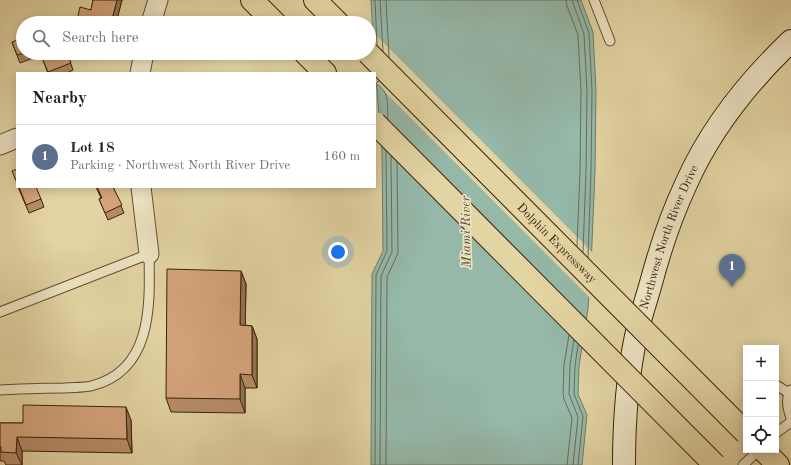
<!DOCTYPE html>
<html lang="en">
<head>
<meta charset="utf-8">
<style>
	:root { --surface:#fff; --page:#f6f6f6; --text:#202124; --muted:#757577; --line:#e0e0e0; --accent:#111827 }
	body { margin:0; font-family:"Old Standard TT",serif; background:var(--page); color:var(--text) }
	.controls { position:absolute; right:12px; bottom:12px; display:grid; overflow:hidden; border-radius:0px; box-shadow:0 2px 10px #0003 }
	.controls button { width:36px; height:36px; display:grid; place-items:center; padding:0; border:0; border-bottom:1px solid var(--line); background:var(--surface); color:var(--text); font:20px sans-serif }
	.you { position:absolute; left:338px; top:252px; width:14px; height:14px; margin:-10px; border:3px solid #fff; border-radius:50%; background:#1a73e8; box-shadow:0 0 0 6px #1a73e833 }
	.badge { display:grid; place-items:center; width:26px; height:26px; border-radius:50%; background:var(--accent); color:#fff; font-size:13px; font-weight:700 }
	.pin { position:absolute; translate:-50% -33px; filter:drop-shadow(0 1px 2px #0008) }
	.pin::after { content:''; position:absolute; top:21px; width:14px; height:12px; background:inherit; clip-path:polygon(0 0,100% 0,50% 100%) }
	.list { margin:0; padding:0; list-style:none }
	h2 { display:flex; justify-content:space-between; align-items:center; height:52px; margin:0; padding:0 16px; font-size:17px }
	h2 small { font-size:13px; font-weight:400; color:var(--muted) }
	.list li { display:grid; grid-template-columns:26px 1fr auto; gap:12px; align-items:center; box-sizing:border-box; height:64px; padding:0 16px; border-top:1px solid var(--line) }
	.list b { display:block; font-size:15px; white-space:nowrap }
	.list p { margin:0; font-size:13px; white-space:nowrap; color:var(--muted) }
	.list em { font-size:13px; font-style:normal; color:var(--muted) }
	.icon { flex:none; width:22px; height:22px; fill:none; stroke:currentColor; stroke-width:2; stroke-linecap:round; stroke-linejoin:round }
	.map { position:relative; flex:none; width:791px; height:465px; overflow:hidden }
	.search { position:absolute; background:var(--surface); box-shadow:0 2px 10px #0003; left:16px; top:16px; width:360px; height:44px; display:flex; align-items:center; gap:10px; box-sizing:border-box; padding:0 14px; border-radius:22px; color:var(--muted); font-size:15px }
	.panel { position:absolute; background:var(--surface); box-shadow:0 2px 10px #0003; left:16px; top:72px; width:360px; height:116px; border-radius:0px }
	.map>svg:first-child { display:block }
</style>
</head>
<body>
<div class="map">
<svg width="791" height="465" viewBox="0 0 791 465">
	<rect width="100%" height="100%" fill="#e3d4a3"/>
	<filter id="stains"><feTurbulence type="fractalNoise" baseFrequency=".005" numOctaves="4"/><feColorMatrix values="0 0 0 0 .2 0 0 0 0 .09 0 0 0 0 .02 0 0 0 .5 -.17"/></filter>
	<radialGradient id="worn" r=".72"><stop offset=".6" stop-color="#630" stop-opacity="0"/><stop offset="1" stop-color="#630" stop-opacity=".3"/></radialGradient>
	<!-- water -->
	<path fill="#95b8a9" stroke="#707d69" d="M371,0H581L593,32L596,91L595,171L591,267L588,309L579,366L578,394L587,415L582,465H371L372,274L383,251L382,152L375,67Z"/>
	<!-- pier -->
	<path fill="#e3d4a3" d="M371,30L594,254L591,299L375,82V73H373Z"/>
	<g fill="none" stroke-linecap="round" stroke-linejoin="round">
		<!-- shore -->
		<path stroke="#666e58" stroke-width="1" d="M375,0L377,45
			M380,0L383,51
			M386,0L389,57
			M566,0L567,6L578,35L581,91L580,171L577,246
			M572,0L584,34L587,91L586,171L583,252
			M577,0L589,33L592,91L591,171L588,257
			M379,81L377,82L376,84C390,91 387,105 388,119
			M578,345L575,366L574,394L583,416L578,465
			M375,465L376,275L387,251L386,151
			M380,465L381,276L392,252L391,156
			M386,465L387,277L398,253L397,162
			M567,465L572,418L564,399L563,393L564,365L569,335
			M573,465L578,417L569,394L570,365L574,340"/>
		<defs>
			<path id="lane" d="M594,0L610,41
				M0,312L149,254C150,304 153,371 91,386C83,388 73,387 64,388C43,388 21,389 0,390
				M776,385L789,393
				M791,390C785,399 788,409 791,418
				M776,433L791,422
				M743,465L759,450"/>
			<path id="street" d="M151,23L158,0
				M140,73L144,53
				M0,145L17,138
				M141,187L149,254"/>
			<g id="secondary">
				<path id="s1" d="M624,465C624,422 627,378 636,336C640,318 646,301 651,283C660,249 671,216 686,184C710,130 749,81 791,41"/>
			</g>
			<path id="highway" d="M252,0L275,23
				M315,0L338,23
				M305,53L325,73
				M763,450L778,465"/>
		</defs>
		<!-- lane casing -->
		<use href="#lane" stroke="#63502f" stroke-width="11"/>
		<!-- street casing -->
		<use href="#street" stroke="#63502f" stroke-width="21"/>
		<!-- secondary casing -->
		<use href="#secondary" stroke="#382408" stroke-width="24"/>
		<!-- highway casing -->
		<use href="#highway" stroke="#382408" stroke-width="24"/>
		<!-- lane -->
		<use href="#lane" stroke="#ede3c3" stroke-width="9"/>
		<!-- street -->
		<use href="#street" stroke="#ede3c3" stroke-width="19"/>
		<!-- secondary -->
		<use href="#secondary" stroke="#ede3c3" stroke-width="22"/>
		<!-- highway -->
		<use href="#highway" stroke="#e3d4a3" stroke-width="22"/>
		<defs>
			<g id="highway-bridge">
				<path id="s2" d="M368,53L746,433"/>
				<path d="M375,123L715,465"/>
			</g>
		</defs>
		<!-- highway-bridge casing -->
		<use href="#highway-bridge" stroke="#382408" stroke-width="24" stroke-linecap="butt"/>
		<!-- highway-bridge -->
		<use href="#highway-bridge" stroke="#e3d4a3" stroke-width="22"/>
	</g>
	<!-- wall -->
	<path fill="#b78c6a" stroke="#382408" d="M93,0H122L116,23H78L77,20L91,10Z
		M12,42L23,53H67L73,70L67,73H48L41,55L20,63Z
		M18,187L41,199L44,207L29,213Z
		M96,187H113L124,213L108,220L99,199L101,198Z
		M241,271L246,284L245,325L252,326L257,339V388H245V413L171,412L166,398Z
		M131,420L132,453L22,451V465H6L4,461H0V423H23Z"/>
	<!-- shaded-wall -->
	<path fill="#957256" stroke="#382408" d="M117,0H122L116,23H111Z
		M241,271L246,284L245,339L240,325Z
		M252,326L257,339V388L252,375Z
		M240,374L245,388V413L240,399Z
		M126,407L131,420L132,453L127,439Z
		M17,437L22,451V465L16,453Z"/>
	<!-- building -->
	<path fill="#d5a37b" stroke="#382408" d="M93,0H117L111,23H88L77,20L80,7L91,10Z
		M23,38V53H24L17,55L12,42Z
		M40,53H67L71,63L48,72Z
		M17,169V183L12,171Z
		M19,187H36L41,199L26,205Z
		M97,187H113L122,205L105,213L99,199L102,198Z
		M167,269L241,271L240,325L252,326V375L240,374V399L166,398Z
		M23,405L126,407L127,439L17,437L16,453L1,452V447H0V423H23Z"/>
	<g text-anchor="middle" stroke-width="3.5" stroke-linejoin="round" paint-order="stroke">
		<!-- street labels -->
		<g font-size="12" fill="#382408" stroke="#ede3c3">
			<text dy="4" stroke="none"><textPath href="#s1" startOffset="234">Northwest North River Drive</textPath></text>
			<text dy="4" stroke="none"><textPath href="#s2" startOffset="268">Dolphin Expressway</textPath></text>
		</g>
		<!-- water labels -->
		<g font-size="13" font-style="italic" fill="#4f4930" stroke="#ede3c3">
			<text transform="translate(465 232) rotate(-91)" y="5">Miami River</text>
		</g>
	</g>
	<rect width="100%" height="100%" filter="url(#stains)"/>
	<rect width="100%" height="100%" fill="url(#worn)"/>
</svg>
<div class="controls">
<button>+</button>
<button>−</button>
<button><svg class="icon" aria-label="locate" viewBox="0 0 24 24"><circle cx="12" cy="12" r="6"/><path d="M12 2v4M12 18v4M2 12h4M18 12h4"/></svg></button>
</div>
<div class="you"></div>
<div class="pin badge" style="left:732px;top:287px;background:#5c6f8a">1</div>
<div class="search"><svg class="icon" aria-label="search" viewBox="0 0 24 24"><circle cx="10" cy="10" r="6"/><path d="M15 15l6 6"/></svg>Search here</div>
<section class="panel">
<h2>Nearby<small></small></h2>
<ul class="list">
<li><span class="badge" style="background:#5c6f8a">1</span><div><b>Lot 18</b><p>Parking · Northwest North River Drive</p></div><em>160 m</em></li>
</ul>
</section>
</div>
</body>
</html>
